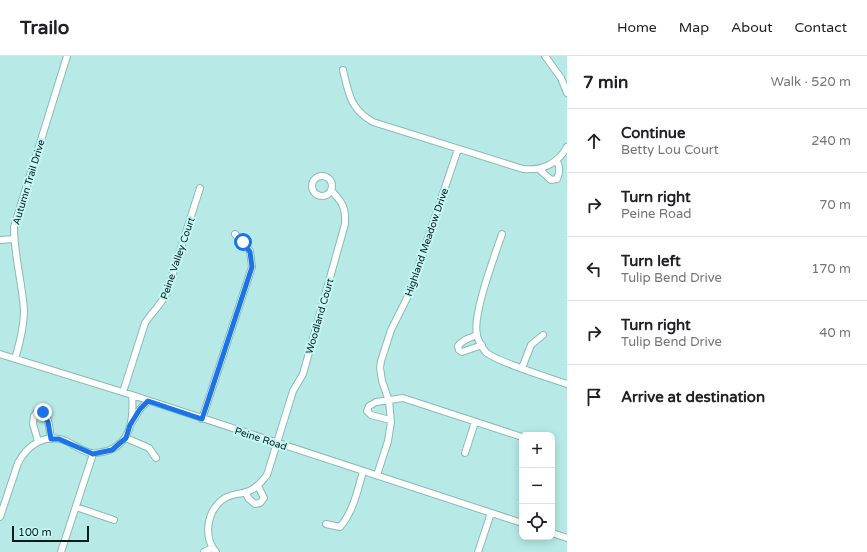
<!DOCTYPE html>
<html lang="en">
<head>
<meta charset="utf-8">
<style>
	:root { --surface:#fff; --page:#f2f2f2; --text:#202124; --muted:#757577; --line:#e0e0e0 }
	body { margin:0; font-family:"Varela Round",sans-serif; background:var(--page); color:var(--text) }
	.controls { position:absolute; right:12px; bottom:12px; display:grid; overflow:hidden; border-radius:8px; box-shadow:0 2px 10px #0003 }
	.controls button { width:36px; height:36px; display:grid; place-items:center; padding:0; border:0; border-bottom:1px solid var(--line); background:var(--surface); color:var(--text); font:20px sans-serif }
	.scale { position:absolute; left:12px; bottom:10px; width:77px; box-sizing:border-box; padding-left:4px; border:2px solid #081c1c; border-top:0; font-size:11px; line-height:14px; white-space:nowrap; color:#081c1c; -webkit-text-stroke:3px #c4f7f5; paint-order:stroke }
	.stop { position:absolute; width:12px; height:12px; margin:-9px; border:3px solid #1a73e8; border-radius:50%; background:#fff }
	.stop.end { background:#1a73e8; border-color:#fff; box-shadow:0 1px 4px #0008 }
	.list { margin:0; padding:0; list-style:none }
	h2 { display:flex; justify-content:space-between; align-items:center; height:52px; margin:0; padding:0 16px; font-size:17px }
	h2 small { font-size:13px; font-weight:400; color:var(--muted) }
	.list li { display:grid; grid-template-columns:26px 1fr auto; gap:12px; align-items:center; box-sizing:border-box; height:64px; padding:0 16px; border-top:1px solid var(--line) }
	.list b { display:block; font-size:15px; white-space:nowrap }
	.list p { margin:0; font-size:13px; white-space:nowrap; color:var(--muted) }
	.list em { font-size:13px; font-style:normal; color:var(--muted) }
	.icon { flex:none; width:22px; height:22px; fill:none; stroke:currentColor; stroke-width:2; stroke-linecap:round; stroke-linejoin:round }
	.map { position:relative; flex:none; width:567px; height:496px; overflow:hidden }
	header { display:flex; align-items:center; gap:24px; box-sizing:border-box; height:56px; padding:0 20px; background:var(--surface); border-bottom:1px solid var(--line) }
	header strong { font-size:19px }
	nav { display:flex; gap:22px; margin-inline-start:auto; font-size:14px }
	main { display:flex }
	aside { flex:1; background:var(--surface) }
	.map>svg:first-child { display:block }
</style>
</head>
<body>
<header>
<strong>Trailo</strong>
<nav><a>Home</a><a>Map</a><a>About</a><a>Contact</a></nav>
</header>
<main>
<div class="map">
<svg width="567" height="496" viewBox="0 0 567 496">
	<rect width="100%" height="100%" fill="#b7eae7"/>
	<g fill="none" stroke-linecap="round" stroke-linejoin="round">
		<defs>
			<path id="minor" d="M545,0L561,22L567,37
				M343,14C349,38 350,53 373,66L523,113C541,115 558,108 567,91
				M539,113L551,124L557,123C560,116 560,112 557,105
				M312 130a10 10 0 1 1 20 0a10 10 0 1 1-20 0Z
				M502,178C495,199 472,259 477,279C477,282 483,293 485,295C491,304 553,323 567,328
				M0,184L14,183
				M477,279C469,282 462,284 458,290L459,294L462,296L482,289
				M0,298L132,339L522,467
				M15,303C20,286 24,271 24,254C22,226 14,199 14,171L67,0
				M522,312L531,289L543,279
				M123,336L145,267C152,256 162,248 167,236L200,132
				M202,363L252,211L250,195L235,178
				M390,364L371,359L367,355L369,350L376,346L403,342L522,381
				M132,366L140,353L148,345
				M126,382L149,392L156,402
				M38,385L33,368L34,360L37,356L41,355C50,360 49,373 51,383
				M465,397L475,366
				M377,419L388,385L391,366L389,345L382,325L380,312L381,305L391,274L409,238L458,93
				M245,436L249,443L255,448L260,447L264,442L258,430
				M76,451L114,464
				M0,461L18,407C28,388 46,377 66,385C74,389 82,395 91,397C95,398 99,396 103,396C131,390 134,363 132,339
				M326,468L340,471C353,456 358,434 363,415
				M552,477L567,482
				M61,496L93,398
				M204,496L212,492
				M216,496C203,481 207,456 222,444C230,437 240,439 249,435C257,432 261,426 267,419L293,335L303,318L345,168C346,151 342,146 331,134
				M478,496L491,457"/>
		</defs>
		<!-- minor casing -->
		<use href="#minor" stroke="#88bab7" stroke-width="8"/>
		<!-- minor -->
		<use href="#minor" stroke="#fff" stroke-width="6"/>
	</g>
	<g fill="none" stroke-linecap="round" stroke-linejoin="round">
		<!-- route -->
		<path stroke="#1a73e8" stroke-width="5" d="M43,356L48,366L51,383H59L93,398L112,394L126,382L130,369L140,353L148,345L202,363L252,211L250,196L243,186"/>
	</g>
	<g text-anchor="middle" stroke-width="4" stroke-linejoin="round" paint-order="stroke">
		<!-- street labels -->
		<g font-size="10" fill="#081c1c" stroke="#c4f7f5">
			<text transform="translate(28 126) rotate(-73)" y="4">Autumn Trail Drive</text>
			<text transform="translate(426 186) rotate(-71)" y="4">Highland Meadow Drive</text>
			<text transform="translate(177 202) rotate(-71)" y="4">Peine Valley Court</text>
			<text transform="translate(319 260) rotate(-74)" y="4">Woodland Court</text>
			<text transform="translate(261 382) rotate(18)" y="4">Peine Road</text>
		</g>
	</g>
</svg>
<div class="controls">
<button>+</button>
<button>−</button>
<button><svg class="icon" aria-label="locate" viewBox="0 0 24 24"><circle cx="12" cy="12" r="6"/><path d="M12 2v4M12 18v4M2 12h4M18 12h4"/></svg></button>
</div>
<div class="scale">100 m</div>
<div class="stop" style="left:243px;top:186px"></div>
<div class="stop end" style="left:43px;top:356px"></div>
</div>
<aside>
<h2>7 min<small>Walk · 520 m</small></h2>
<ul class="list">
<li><svg class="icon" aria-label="ahead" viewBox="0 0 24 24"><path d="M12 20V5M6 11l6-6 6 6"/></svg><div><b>Continue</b><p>Betty Lou Court</p></div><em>240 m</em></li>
<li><svg class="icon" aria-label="right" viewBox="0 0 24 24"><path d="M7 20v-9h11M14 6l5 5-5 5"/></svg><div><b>Turn right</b><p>Peine Road</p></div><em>70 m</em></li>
<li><svg class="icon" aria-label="left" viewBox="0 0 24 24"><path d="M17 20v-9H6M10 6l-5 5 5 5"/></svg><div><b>Turn left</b><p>Tulip Bend Drive</p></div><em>170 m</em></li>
<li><svg class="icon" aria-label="right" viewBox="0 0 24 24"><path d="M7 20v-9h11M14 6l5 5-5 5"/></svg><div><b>Turn right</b><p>Tulip Bend Drive</p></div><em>40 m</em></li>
<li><svg class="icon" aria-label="arrive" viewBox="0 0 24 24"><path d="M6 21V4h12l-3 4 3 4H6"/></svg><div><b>Arrive at destination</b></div></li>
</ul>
</aside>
</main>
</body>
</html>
